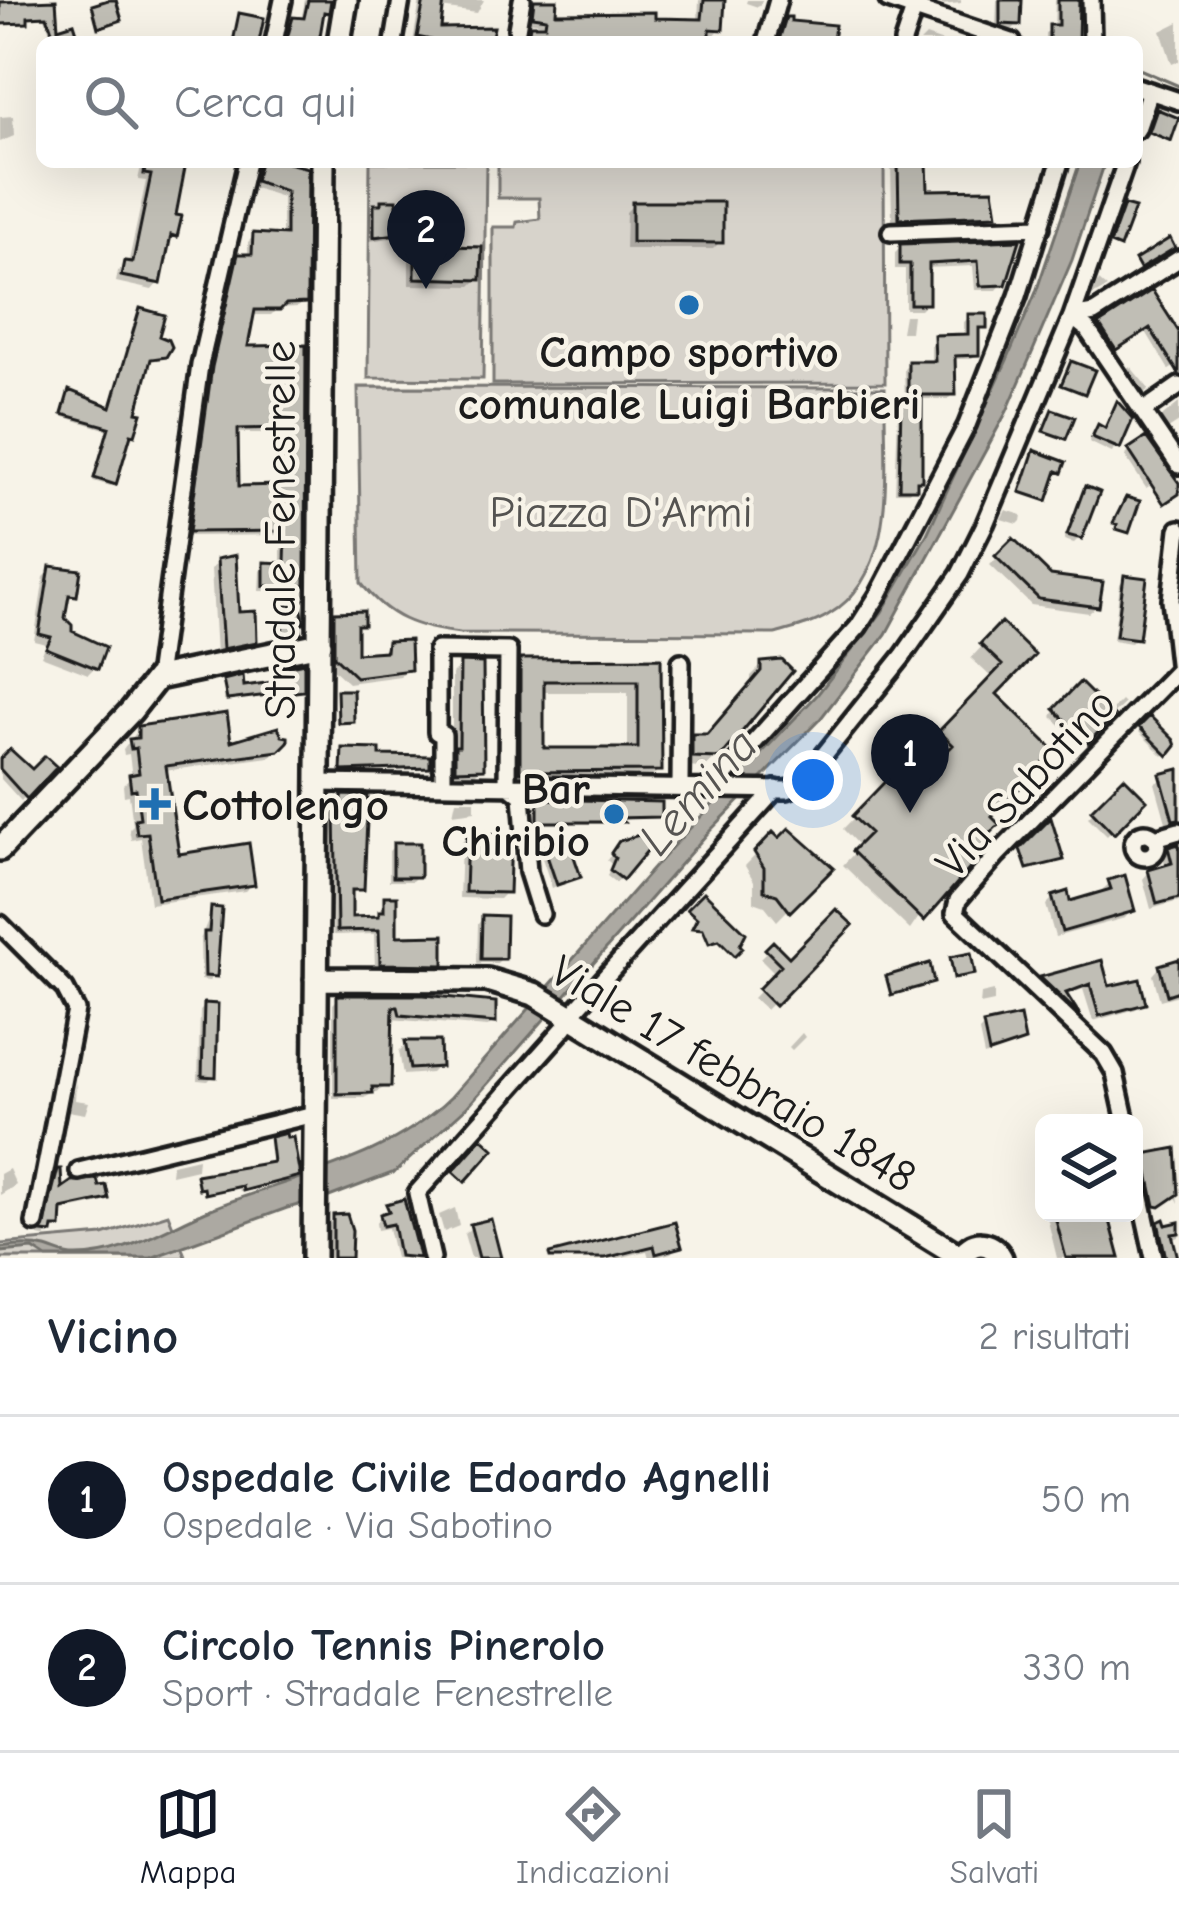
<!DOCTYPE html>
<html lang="it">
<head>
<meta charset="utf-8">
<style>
	:root { --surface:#fff; --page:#f2f2f3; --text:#1f2937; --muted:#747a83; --line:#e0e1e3; --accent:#111827 }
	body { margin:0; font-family:"Comic Neue",sans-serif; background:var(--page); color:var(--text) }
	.controls { position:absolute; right:36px; bottom:36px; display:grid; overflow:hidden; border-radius:18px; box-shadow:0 12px 48px #0002 }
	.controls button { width:108px; height:108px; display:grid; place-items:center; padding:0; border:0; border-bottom:3px solid var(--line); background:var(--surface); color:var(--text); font:60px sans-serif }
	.you { position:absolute; left:813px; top:780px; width:42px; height:42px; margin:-30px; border:9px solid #fff; border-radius:50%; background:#1a73e8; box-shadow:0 0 0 18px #1a73e833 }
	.badge { display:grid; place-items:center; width:78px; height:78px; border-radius:50%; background:var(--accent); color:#fff; font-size:39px; font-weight:700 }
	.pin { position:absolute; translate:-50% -99px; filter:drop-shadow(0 3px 6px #0008) }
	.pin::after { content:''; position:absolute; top:63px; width:42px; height:36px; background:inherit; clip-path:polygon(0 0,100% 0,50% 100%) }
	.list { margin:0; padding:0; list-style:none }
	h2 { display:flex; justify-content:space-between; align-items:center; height:156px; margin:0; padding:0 48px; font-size:51px }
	h2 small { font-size:39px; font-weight:400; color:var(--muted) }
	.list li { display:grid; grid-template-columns:78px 1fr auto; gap:36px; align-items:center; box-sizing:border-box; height:168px; padding:0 48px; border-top:3px solid var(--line) }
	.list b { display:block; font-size:45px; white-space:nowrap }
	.list p { margin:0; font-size:39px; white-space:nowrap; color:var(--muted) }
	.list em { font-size:39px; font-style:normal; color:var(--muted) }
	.icon { flex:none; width:66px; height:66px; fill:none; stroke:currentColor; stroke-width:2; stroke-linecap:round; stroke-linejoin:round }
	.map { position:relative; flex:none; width:1179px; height:1258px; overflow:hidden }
	.search { position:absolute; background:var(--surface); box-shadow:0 12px 48px #0002; left:36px; right:36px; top:36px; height:132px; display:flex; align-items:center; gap:30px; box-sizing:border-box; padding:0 42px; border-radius:18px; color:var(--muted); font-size:45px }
	.sheet { height:492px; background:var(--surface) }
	nav { display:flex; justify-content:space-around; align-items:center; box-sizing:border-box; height:168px; border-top:3px solid var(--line); background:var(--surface); font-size:33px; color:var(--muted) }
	nav a { display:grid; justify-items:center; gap:6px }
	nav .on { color:var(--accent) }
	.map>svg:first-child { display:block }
</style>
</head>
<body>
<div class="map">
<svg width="1179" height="1258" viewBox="0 0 1179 1258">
	<rect width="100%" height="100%" fill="#f7f3e8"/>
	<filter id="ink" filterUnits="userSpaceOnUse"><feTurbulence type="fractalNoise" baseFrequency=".00833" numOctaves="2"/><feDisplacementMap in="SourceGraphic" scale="24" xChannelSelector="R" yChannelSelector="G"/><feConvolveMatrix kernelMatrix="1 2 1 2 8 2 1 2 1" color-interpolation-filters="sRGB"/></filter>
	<g filter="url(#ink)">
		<!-- green -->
		<path fill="#d7d3cb" stroke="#7a7874" stroke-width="3" d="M370,162H486L483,379L368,378Z
			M498,162H884L885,383L493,384V227H516L517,222L540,219L539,198H498Z
			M358,387L885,388C883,459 902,572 828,615C812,625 792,629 775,634L460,633C417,628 388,618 361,583Z
			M168,1214L186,1258H0V1244L103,1235Z"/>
		<!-- water -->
		<path fill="#aca9a2" stroke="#72716c" stroke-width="3" d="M1080,162H1105L1072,260L1007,411L886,634L821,718L707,834L468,1106L395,1172L329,1197L287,1208L151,1258H47L33,1249L0,1252V1248C16,1246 30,1244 46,1248C54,1250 63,1255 72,1256C123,1258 166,1227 211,1209C294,1175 385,1162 451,1097L672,847L817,695L882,612L927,534L1007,360L1036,292Z"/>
		<!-- shadow -->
		<path fill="#0003" fill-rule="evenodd" d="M305,0H328L316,42H284L289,25L294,20L301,21Z
			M420,0H484L477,13L440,8L437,31L489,39L413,42Z
			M530,0H554L552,16L698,22L699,0H722L720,29L714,36L707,35L704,42H523L531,28L548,24L527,21Z
			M747,0H763L758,7L746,3Z
			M942,0H961V3L942,5Z
			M997,0H1019L1018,24L1013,29L996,28Z
			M1055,0H1076L1075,42H1045V33L1054,28Z
			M54,2L55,33L77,42H53L45,17L25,18L22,25H0V3Z
			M787,20L788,24L832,28L830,42H777Z
			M1179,22V61L1172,64L1161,31Z
			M926,36L943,42H920Z
			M13,116L14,136L0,142V117Z
			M142,162H184L172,217L174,235L167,243L158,283L152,290L116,282L118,271L128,265L146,181L138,180Z
			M260,162L305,171L304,302L298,307L278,308L271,315H251L244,349L303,348L302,585L296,591H259L260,571L265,565L281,566V535L185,536L207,375L233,263L239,257H248V242L254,236L282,238V197L251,187ZM235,433H275L276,488L236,489Z
			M891,162H924L926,193L993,214L986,222L892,225Z
			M633,205L720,242L713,249H625L626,212Z
			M375,207L402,232L397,237L370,241V212Z
			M1016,243L1003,283L997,290H975L973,266L926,268V303L920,309H905V269H895V253L901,247Z
			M417,248L478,279L471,286L409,285V256Z
			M1099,281L1107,288L1092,296L1097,283Z
			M1151,294L1179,337V364L1169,370L1145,330L1110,352L1097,331Z
			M141,311L164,355L148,360L133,434L111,486L93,481L108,430L61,416L67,397L110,410Z
			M904,315H912L910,332H901Z
			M969,317L984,327L976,331V354L971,359H952L953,394L948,399H919V479L909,492H895L898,411L905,406L904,369L909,364H931V343L936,338H964V322Z
			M1130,366L1149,389L1142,395L1125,370Z
			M1179,403V422L1165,431L1158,420Z
			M1117,405L1130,419L1112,453L1089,442L1098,428L1103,430Z
			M1130,451L1163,478L1146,488L1125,456Z
			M1086,490L1079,538L1074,543L1064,540Z
			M1006,510L1022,515L1021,521L1018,524L1001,519Z
			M1013,542L1049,578L1097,606L1089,613L1031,605L990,565Z
			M219,562L236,615L254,641L246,648L216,654L211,569Z
			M51,570L74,594L67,602L62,619L95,667L88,674L41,656L46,644L34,641L44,577Z
			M1125,578L1136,638L1131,643L1113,640L1120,584Z
			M287,608L298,631L290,638L276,639L279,616Z
			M336,615L361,624L354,630V657L381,652L388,644L408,669L400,676L348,683L328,664V622Z
			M1001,626L1031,655L992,694L988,817L910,930L843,865L860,847L843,829L899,771L916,787L944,758L930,744L993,679L971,658Z
			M658,661L659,770L647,781L510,782V673L522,662ZM541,692H628V751H541Z
			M781,663L718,756L705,768L682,767V748L694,737H706L751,686V676L763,664Z
			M461,665L481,768L472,777H447V758L452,753V674Z
			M281,670L301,689L298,692L224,701L225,682L242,689L278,685Z
			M1080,686L1108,714L1121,701L1124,704L1081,745L1051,716Z
			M338,693L351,721L349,724H336Z
			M1150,720L1172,746L1163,756L1139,732Z
			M139,729L229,745H283L269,757L164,771L176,857L252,884L245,891L150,904L141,838L131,840L129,829L133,825L129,795L124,796L123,785L132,777L129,754L124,755L123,750Z
			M344,751L377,758L427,767L341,772Z
			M0,763L33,773L53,767L21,801L0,778Z
			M1179,772V827L1167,826L1155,783Z
			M1124,781L1143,800L1107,836L1088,817Z
			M343,798L361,889L349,894V920L375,919L385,899L394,939L441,963L435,969H375L374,934L333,935L331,819Z
			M456,800H475V811L453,814Z
			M540,802L659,816L622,820L617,824L537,823Z
			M468,836L506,892L499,899L459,898L461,843Z
			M773,837L829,868L777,921L765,906L754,902V881L745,866Z
			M394,846L417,876L412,881H389V851Z
			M648,846L616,883L607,876L611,864L607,860L614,850Z
			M1179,846V901L1151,909L1143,879L1149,872L1166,867L1163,856Z
			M546,850L578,876L552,888L541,855Z
			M1110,883L1132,910L1125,918L1055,937L1046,905L1053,898L1068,904L1104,894L1102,890Z
			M212,910L214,976L209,981L201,980L200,940Z
			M483,918L502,958L497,963H477L478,924Z
			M849,925L766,1010L753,998L776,974L760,958L773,945L789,961Z
			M1179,962V995L1160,1000L1153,975L1160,967Z
			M1100,964L1107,990L1142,1003L1136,1009L1093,1021L1083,989L1064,996L1077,1015L1072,1019L1036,986L1042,980Z
			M994,991V1002L980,1005L981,994Z
			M339,998L493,1021L488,1027L390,1019L388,1086L364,1098H333V1004Z
			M205,1006L213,1076L208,1081L198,1080L200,1011Z
			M984,1027L1022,1040L984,1056L979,1032Z
			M802,1033L805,1037L792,1050L789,1047Z
			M406,1044L438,1066L431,1073L403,1075L399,1051Z
			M76,1082L75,1100L89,1102L85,1114L68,1111Z
			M271,1140L296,1175L294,1178L240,1192L239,1187L203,1195V1190H197L198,1178L271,1165Z
			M1173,1151L1179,1203L1175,1195L1152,1209L1141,1161Z
			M198,1158L197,1169L171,1175L172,1164Z
			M9,1169L16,1185L0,1195V1174Z
			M58,1173L59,1194L106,1198L101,1203L59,1212L58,1226L45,1237L39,1236L53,1177Z
			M402,1203L417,1258H395L388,1228L377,1230L376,1223L382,1212Z
			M455,1208L459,1226L444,1232L439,1215Z
			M1046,1213H1105L1117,1258H1057Z
			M334,1218L349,1230L350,1258H329V1224Z
			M489,1222L499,1258H471L464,1234L472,1227Z
			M1160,1225L1163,1229L1179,1225V1237L1170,1239L1175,1258H1162L1156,1229Z
			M673,1226L678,1246L671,1253L653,1258H649L647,1251L619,1258H547Z"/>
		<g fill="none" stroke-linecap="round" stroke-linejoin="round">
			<!-- stream -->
			<path stroke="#72716c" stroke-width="3" d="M1137,68L1179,86"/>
		</g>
		<!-- building -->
		<path fill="#c0beb5" stroke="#1c1c1c" stroke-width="3" fill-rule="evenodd" d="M56,0L58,28L74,23L80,42H56L47,16L28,17V23L0,24V2Z
			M108,0H116L122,20L98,28L92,5Z
			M308,0H331L329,13L324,12L319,42H286L293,17L304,18Z
			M424,0H444L441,28L494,27L491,41L440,42L417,37Z
			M534,0H557L556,13L655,12V18L702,19L704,0H725L723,30L710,29V41L664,40V36L528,37L530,25H545L546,18L532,16Z
			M1000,0H1022L1021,25L1000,24Z
			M1058,0H1079L1078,42H1049V25H1058Z
			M239,13L264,18L259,42H233Z
			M786,17H791V21L835,25L833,42L779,40Z
			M1157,109L1179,118L1171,141L1149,132Z
			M146,162L185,168L176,215L182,216L177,237L171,235L161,284L121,276L124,261L133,262L151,175L144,174Z
			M260,162H284L308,168L307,303L286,304L280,310H255L248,346L306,345L305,586H264V562L285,563L286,531L189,532L212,367L238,254H252L253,233L286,235V191L255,181ZM280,428V485L239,486L238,429Z
			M898,162H927L928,190L993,189L997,215L899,219Z
			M381,200H397V206H405V233L374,237V204H381Z
			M632,202H723V243L632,242Z
			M1124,205L1135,208L1120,248L1110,244Z
			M1170,238L1175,248L1140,269L1135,260Z
			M1020,240L1006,285L980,286L978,261L929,264V304H910V264H900V244Z
			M415,245L482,247L481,280L415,278Z
			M1152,290L1179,332V374L1150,328L1116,350L1099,324Z
			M140,308L165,315L159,336L169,340L172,347L166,357L151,359L137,412L142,413L135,435L131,434L116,485L94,478L109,427L62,414L69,390L111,407Z
			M968,314H987V328H979V355L955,356L956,395H922V481H917V489H899L901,403H908V361H935L934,335L968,334Z
			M1071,361L1095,370L1085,394L1061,385Z
			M1117,401L1133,419L1120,449L1092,437L1098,424L1105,428Z
			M1052,409L1075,417L1066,439L1043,431Z
			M1146,437L1179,483V494L1164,504L1128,449Z
			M1034,450L1066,462L1062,473L1057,471L1047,501L1020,492Z
			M1085,486L1100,492L1082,539L1067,535Z
			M1126,497L1140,501L1129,533L1116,529L1117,524L1113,523Z
			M1013,538L1051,575L1103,582L1099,607L1039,599L995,556Z
			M236,555L239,612L256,611L257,642L223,649L217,559Z
			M50,566L81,570L77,596L69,595L65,618L72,625V631L106,647L98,669L46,648L51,637L39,634Z
			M1124,575L1147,578L1139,639L1116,636Z
			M285,605H301L304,624H300L301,632L282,633Z
			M364,611V625H357V653L386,651L387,641L410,640L411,670L356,677L334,656V612Z
			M1001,622L1035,655L997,694L1055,751L992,817L999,824L988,835L994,841L924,921L852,851L870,833L852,816L899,767L916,783L953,745L939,731L1002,665L980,644Z
			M661,658L662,771L520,772V659ZM544,681H638V748H544Z
			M782,660L793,671L720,758L692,757V734H707L761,671V662Z
			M460,662L483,663L484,769L455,770V746H459Z
			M304,663V691L227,700L223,680L243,675L244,686L280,681V668Z
			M1080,682L1114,716L1088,743L1054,709Z
			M337,690H353L354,722L338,723Z
			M227,713L231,741L278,727L282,736L288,737V742L279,751L166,766L179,854L249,843L255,885L157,899L148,833L137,834L135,819L140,818L136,789L131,790L129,775L139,773L136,748L131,749L129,739L138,738V726Z
			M1150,716L1174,740L1176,746L1168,756L1139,727Z
			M342,748L380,749V755L430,756V768L341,771Z
			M10,749L32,769L45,756L57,767L27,799L0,769V759Z
			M1179,769V819L1173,820L1160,774Z
			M1124,777L1147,800L1114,834L1091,810Z
			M342,795L368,796L364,890H352V917L379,916V911H384V896H397V936L444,935V965L380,964L379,930L337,931L335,810H342Z
			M538,799L662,802V817L618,818L623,822H538Z
			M1051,818L1064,860L1027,869L1020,849Z
			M789,828L834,868L790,912L777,895L764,891V868L754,852L773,832L779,838Z
			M467,833L511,834L509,893L465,892Z
			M639,835L652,845L623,880L610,870L615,858L611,853L619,841Z
			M568,839L581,877L557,885L544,847Z
			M393,843H420V877H393Z
			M1179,844V898L1157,904L1148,870L1172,863L1168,847Z
			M1125,875L1135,911L1062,932L1052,896L1068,891L1070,901L1111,889L1108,880Z
			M704,892L746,933L740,945L743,948L735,956L719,940L709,943L703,929L692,928L697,918L687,909Z
			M211,907L222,908L217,977L205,976L204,932H209Z
			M836,909L853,925L775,1006L758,989L781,965L765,949L773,941L789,957Z
			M482,915L506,916L505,959H481Z
			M971,953L975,974L954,978L950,957Z
			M1179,959V991L1167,995L1159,965Z
			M1102,960L1109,986L1140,979L1146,1004L1099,1016L1090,984L1066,993L1080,1015L1040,977Z
			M930,963L934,983L891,995L886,976Z
			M337,995H424L496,1002V1023L400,1015L398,1007H393L391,1087H372L373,1093L337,1094Z
			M204,1003L218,1004L216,1077L202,1076Z
			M1020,1016L1025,1041L989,1053L983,1024Z
			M405,1041H440L441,1067L410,1069Z
			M286,1133L287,1138L293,1137L300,1176L243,1191L242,1186L205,1194L204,1188L199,1189L196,1175L273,1162L270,1137Z
			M482,1138L494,1149L465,1182L453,1171Z
			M1176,1148L1179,1194L1160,1207L1155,1206L1144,1154Z
			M58,1169H61L62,1188L72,1181L97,1179L99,1186L106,1185L109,1199L62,1209L61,1227H53L52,1233L42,1232Z
			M404,1199L419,1256L420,1258L399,1256L393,1224L383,1226L380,1214L389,1211L386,1204Z
			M1054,1213H1108L1120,1258H1066Z
			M347,1214L352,1230L351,1258H333V1215Z
			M491,1219L501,1258H479L470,1224Z
			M1164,1219L1166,1225L1179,1222V1233L1172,1234L1178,1258H1166L1158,1222Z
			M675,1222L682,1247L656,1254L654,1246L605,1258H550L549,1254Z"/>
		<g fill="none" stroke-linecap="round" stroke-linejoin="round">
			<defs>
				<path id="street" d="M888,0L1012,42
					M1091,0L1092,42
					M517,29L522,0
					M274,42L283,0
					M394,42L401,0
					M766,42L778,0
					M903,42L914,9
					M1137,87L1179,101
					M1137,129L1150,91
					M891,232L1041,227
					M1072,317L1087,329L1179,465
					M1072,317L1094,313L1179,259
					M1143,411L1179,386
					M1179,529L1171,600L1179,672
					M157,678L200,365L247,162
					M316,783L787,790L800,785L903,656L960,574L985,524L1072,317L1126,162
					M443,784V735L437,732V650L508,651L507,784L522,796L528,872L541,914
					M680,786L681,662
					M713,788L858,627L879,594L967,425L1018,296L1060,162
					M1133 845a12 12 0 1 1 24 0a12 12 0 1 1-24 0Z
					M1155,838L1179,831
					M0,924L65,989L76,1010L35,1223
					M1126,1123L1115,1073L1104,1054L955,913L958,900L997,855L1178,670
					M1134,1166L1154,1258
					M79,1171L314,1114
					M432,1258L417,1193L565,1027L578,1007L776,789"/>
				<path id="secondary" d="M339,42L346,0
					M0,849L131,711L157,678L320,644
					M316,979L487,980L534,994L961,1257
					M314,1258L323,162
					M961,1258C971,1239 991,1240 1001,1258"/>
			</defs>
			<!-- street casing -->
			<use href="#street" stroke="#1c1c1c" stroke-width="24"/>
			<!-- secondary casing -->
			<use href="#secondary" stroke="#1c1c1c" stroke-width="30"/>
			<!-- street -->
			<use href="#street" stroke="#f7f3e8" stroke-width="15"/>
			<!-- secondary -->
			<use href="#secondary" stroke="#f7f3e8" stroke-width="21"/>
		</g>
	</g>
	<!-- markers -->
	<g fill="#1f6fb2" stroke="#f7f3e8" stroke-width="4.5">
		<circle cx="689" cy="305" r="12"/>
		<path d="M149 786h12v12h12v12h-12v12h-12v-12h-12v-12h12z"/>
		<circle cx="614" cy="814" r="12"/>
	</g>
	<g text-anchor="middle" stroke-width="9" stroke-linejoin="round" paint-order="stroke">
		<!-- poi labels -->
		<g font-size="45" font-weight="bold" fill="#1c1c1c" stroke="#f7f3e8">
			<text x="689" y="367">Campo sportivo<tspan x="689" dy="52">comunale Luigi Barbieri</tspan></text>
			<text x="590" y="804" text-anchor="end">Bar<tspan x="590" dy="52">Chiribio</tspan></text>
			<text x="182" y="820" text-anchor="start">Cottolengo</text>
		</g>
		<!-- park labels -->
		<g font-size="45" fill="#545351" stroke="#f7f3e8">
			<text x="621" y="527">Piazza D'Armi</text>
		</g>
		<!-- street labels -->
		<g font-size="45" fill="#1c1c1c" stroke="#f7f3e8">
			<text transform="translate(279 530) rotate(-90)" y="16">Stradale Fenestrelle</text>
			<text transform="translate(1025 782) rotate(-47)" y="16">Via Sabotino</text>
			<text transform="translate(734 1073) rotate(31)" y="16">Viale 17 febbraio 1848</text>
		</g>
		<!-- water labels -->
		<g font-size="48" font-style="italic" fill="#565452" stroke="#f7f3e8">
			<text transform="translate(697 791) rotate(-48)" y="17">Lemina</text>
		</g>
	</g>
</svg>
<div class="controls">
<button><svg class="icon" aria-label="layers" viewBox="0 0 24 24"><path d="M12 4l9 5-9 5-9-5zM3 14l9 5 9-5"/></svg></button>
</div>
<div class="you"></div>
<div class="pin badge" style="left:910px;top:813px">1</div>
<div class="pin badge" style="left:426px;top:289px">2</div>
<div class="search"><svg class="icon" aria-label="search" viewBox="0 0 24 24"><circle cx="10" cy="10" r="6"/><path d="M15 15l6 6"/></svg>Cerca qui</div>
</div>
<section class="sheet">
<h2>Vicino<small>2 risultati</small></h2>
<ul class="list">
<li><span class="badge">1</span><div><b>Ospedale Civile Edoardo Agnelli</b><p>Ospedale · Via Sabotino</p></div><em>50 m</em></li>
<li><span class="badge">2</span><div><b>Circolo Tennis Pinerolo</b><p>Sport · Stradale Fenestrelle</p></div><em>330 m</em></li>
</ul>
</section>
<nav>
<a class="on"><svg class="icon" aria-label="map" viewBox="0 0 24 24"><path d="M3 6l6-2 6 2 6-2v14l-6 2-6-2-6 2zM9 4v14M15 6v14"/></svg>Mappa</a>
<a><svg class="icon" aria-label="directions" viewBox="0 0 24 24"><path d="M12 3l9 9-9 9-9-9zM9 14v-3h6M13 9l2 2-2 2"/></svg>Indicazioni</a>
<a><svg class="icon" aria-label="saved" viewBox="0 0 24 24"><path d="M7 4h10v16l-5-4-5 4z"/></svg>Salvati</a>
</nav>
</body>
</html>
